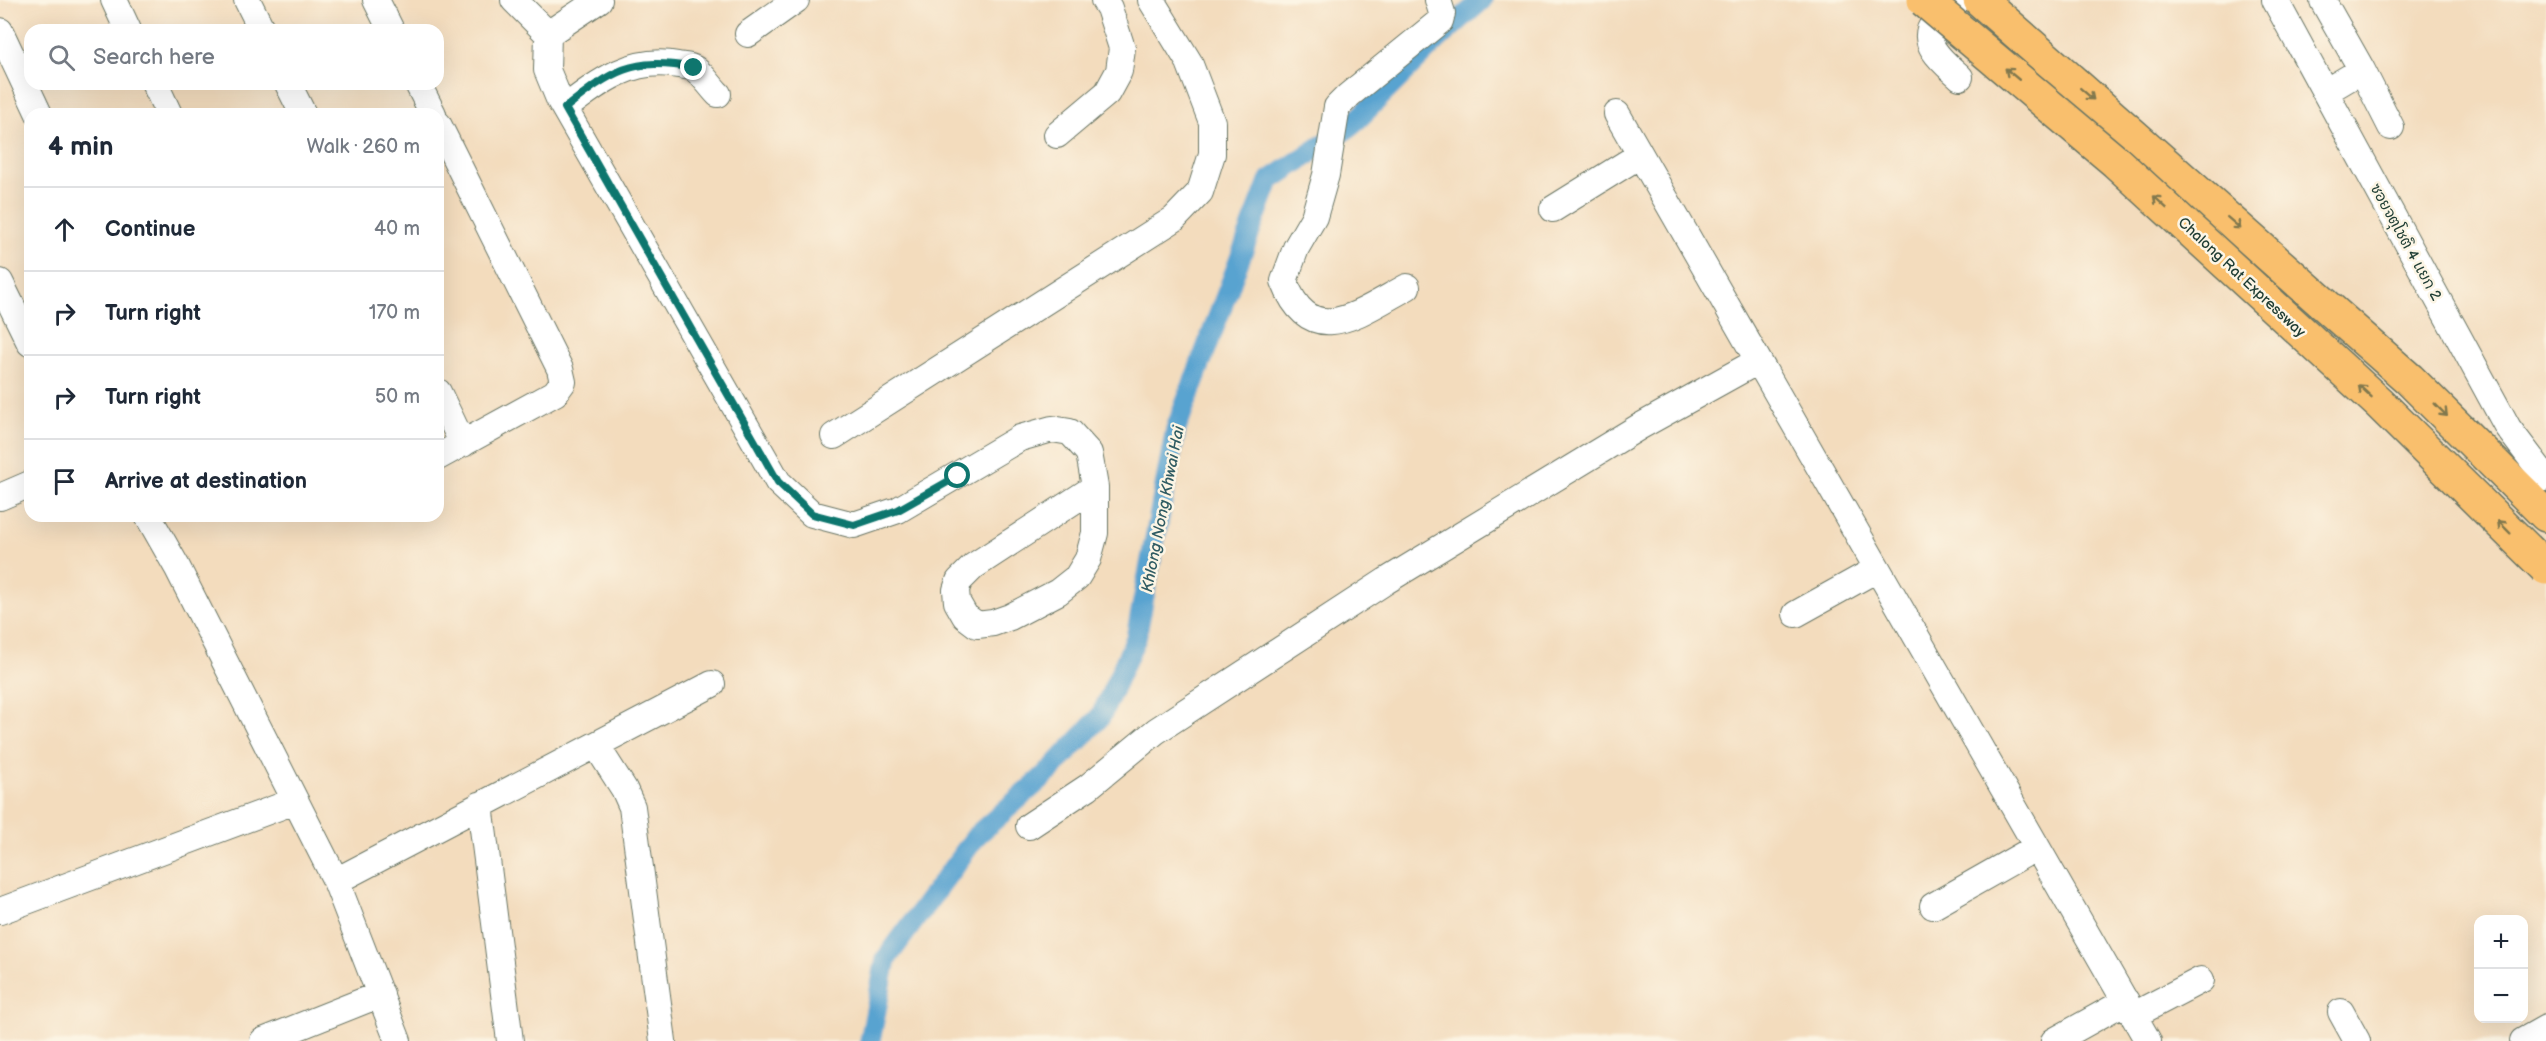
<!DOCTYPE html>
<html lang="en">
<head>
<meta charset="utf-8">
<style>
	:root { --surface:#fff; --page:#f6f6f7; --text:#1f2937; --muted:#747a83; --line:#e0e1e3 }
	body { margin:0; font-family:"Balsamiq Sans","Playpen Sans Thai",sans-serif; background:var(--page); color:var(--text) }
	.controls { position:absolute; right:18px; bottom:18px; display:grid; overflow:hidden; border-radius:12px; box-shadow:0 6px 24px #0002 }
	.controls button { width:54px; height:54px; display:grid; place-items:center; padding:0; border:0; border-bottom:2px solid var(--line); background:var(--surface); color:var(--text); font:30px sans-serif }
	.stop { position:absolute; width:18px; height:18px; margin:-14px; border:4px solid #0f766e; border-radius:50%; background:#fff }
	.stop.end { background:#0f766e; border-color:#fff; box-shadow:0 2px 6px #0008 }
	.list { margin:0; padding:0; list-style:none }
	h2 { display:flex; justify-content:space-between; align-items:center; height:78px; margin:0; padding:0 24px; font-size:26px }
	h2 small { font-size:20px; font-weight:400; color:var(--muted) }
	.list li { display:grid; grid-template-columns:39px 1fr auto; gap:18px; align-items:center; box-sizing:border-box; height:84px; padding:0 24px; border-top:2px solid var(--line) }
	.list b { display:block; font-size:22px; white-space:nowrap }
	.list em { font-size:20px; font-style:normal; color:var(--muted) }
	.icon { flex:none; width:33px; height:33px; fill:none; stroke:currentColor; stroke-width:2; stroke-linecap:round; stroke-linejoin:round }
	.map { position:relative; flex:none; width:2546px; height:1041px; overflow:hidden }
	.search { position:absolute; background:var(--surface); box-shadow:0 6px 24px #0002; left:24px; top:24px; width:420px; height:66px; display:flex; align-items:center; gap:15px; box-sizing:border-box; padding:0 21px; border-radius:18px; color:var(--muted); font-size:22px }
	.panel { position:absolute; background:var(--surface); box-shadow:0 6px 24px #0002; left:24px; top:108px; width:420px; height:414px; border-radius:18px }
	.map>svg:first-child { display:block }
</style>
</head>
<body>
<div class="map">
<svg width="2546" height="1041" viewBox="0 0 2546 1041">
	<rect width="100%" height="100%" fill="#fcf5e5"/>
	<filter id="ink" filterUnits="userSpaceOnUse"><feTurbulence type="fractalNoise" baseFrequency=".0167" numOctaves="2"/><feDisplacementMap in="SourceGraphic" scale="12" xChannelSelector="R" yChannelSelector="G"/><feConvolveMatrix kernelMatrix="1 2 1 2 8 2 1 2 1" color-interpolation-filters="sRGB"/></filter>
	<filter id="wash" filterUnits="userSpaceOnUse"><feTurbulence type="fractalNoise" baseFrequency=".008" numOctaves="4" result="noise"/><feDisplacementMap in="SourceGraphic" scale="24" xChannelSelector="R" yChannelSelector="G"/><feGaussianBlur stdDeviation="1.35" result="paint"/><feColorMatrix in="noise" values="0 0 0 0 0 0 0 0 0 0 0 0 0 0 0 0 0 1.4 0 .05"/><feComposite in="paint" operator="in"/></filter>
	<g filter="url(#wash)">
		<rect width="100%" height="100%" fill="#f3dcbd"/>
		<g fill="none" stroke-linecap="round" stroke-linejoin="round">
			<!-- canal -->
			<path stroke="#59a3d0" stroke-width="21" d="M870,1041L886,959L977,835L1050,771L1101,716L1136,638L1176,429L1269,181L1351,126L1436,41L1482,0"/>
		</g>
	</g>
	<g filter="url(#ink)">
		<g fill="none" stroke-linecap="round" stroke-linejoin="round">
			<defs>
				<path id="minor" d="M114,0L128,30
					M247,0L262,30
					M376,0L391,30
					M514,0L548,34L547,70L559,99L778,482L812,514L854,525L898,510L1020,438L1052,429L1070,432L1089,453L1095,487V533L1088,559L1077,577L1058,592L1010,617L993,623L977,625L965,616L957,602L956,590L959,581L974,566L1095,487
					M1958,0C1950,7 1940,14 1934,23C1917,43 1947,65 1960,77
					M2275,0L2508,428L2546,478
					M2323,1L2362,70L2325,92
					M0,31L39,114
					M548,34L599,0
					M748,34L796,0
					M2362,70L2391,127
					M155,84L169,114
					M288,84L303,114
					M418,84L433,114
					M565,108C599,82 632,56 678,65C684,66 692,66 696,70C704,76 711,87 718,94
					M1617,114L2148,1041
					M438,124L560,369L563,382L555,393L438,457
					M1057,135L1107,93L1119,71L1122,48L1109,8L1104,0
					M1553,209L1640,155
					M0,282L30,343
					M1407,287C1359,313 1311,352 1284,281L1296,248L1314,217L1326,175L1337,107L1349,95L1440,21L1442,13L1438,0
					M438,392L463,444
					M834,436L1174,219L1200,192L1212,154V122L1189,62L1151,0
					M0,497L30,484
					M148,516L177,567L336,881L398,1041
					M1796,614L1877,569
					M596,745L624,789L632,807L663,1041
					M480,805L510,1041
					M1029,826L1088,787L1156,731L1386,581L1639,427L1758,361
					M336,881L712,684
					M1933,906L2037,847
					M0,911L295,801
					M2341,1012L2357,1041
					M2134,1015L2201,980
					M263,1041L381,994
					M2054,1041L2126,1001
					M2523,1041L2546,1028"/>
				<path id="highway" d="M1980,0L2409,379L2546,515"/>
			</defs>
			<!-- minor casing -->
			<use href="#minor" stroke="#697564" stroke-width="28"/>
			<!-- highway casing -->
			<use href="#highway" stroke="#697564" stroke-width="36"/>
			<!-- minor -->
			<use href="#minor" stroke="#fff" stroke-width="26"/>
			<!-- highway -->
			<use href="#highway" stroke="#f9bf6d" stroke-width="33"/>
			<defs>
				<path id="highway-bridge" d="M1924,0L2116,162L2379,403L2546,568"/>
			</defs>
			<!-- highway-bridge casing -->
			<use href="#highway-bridge" stroke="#697564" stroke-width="36" stroke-linecap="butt"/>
			<!-- highway-bridge -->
			<use href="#highway-bridge" stroke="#f9bf6d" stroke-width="33"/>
		</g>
		<!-- one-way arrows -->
		<defs><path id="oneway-shaft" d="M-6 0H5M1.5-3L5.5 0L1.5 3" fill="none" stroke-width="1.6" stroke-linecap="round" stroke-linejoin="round" transform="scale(1.5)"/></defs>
		<g stroke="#81784e">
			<use href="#oneway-shaft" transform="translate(2012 74) rotate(-140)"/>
			<use href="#oneway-shaft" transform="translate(2087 94) rotate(41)"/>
			<use href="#oneway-shaft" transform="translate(2160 202) rotate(-137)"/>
			<use href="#oneway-shaft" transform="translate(2234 223) rotate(41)"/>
			<use href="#oneway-shaft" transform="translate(2365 391) rotate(-137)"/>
			<use href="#oneway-shaft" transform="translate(2441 410) rotate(45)"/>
			<use href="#oneway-shaft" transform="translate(2504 527) rotate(-135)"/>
		</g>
	</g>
	<g fill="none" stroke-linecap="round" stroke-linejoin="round" filter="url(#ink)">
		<!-- route -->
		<path stroke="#0f766e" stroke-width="8" d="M694,68C632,56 612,71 565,108L778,482L812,514L854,525L898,510L958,476"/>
	</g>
	<g text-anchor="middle" stroke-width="5" stroke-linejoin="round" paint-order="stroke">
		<!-- street labels -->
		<g font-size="15" fill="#1f3d34" stroke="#fcf5e5">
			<text transform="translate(2406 242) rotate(61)" y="5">ซอยจตุโชติ 4 แยก 2</text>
			<text transform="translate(2242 277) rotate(43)" y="5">Chalong Rat Expressway</text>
		</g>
		<!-- water labels -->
		<g font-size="16" font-style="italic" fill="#305c63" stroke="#fcf5e5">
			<text transform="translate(1162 509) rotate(-79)" y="6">Khlong Nong Khwai Hai</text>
		</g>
	</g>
</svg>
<div class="controls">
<button>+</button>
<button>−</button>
</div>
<div class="stop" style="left:958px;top:476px"></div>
<div class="stop end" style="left:694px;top:68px"></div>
<div class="search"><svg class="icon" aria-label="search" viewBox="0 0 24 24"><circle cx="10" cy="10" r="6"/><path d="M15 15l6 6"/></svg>Search here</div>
<section class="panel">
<h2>4 min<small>Walk · 260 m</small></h2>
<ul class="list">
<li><svg class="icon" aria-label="ahead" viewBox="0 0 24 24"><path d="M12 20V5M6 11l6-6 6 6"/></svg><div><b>Continue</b></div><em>40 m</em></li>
<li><svg class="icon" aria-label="right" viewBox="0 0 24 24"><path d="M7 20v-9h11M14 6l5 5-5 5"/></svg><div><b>Turn right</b></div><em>170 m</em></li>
<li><svg class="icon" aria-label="right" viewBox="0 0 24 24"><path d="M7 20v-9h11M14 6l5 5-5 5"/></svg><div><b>Turn right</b></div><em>50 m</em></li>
<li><svg class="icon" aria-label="arrive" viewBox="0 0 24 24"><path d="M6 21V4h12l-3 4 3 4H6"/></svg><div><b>Arrive at destination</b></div></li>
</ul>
</section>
</div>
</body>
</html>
